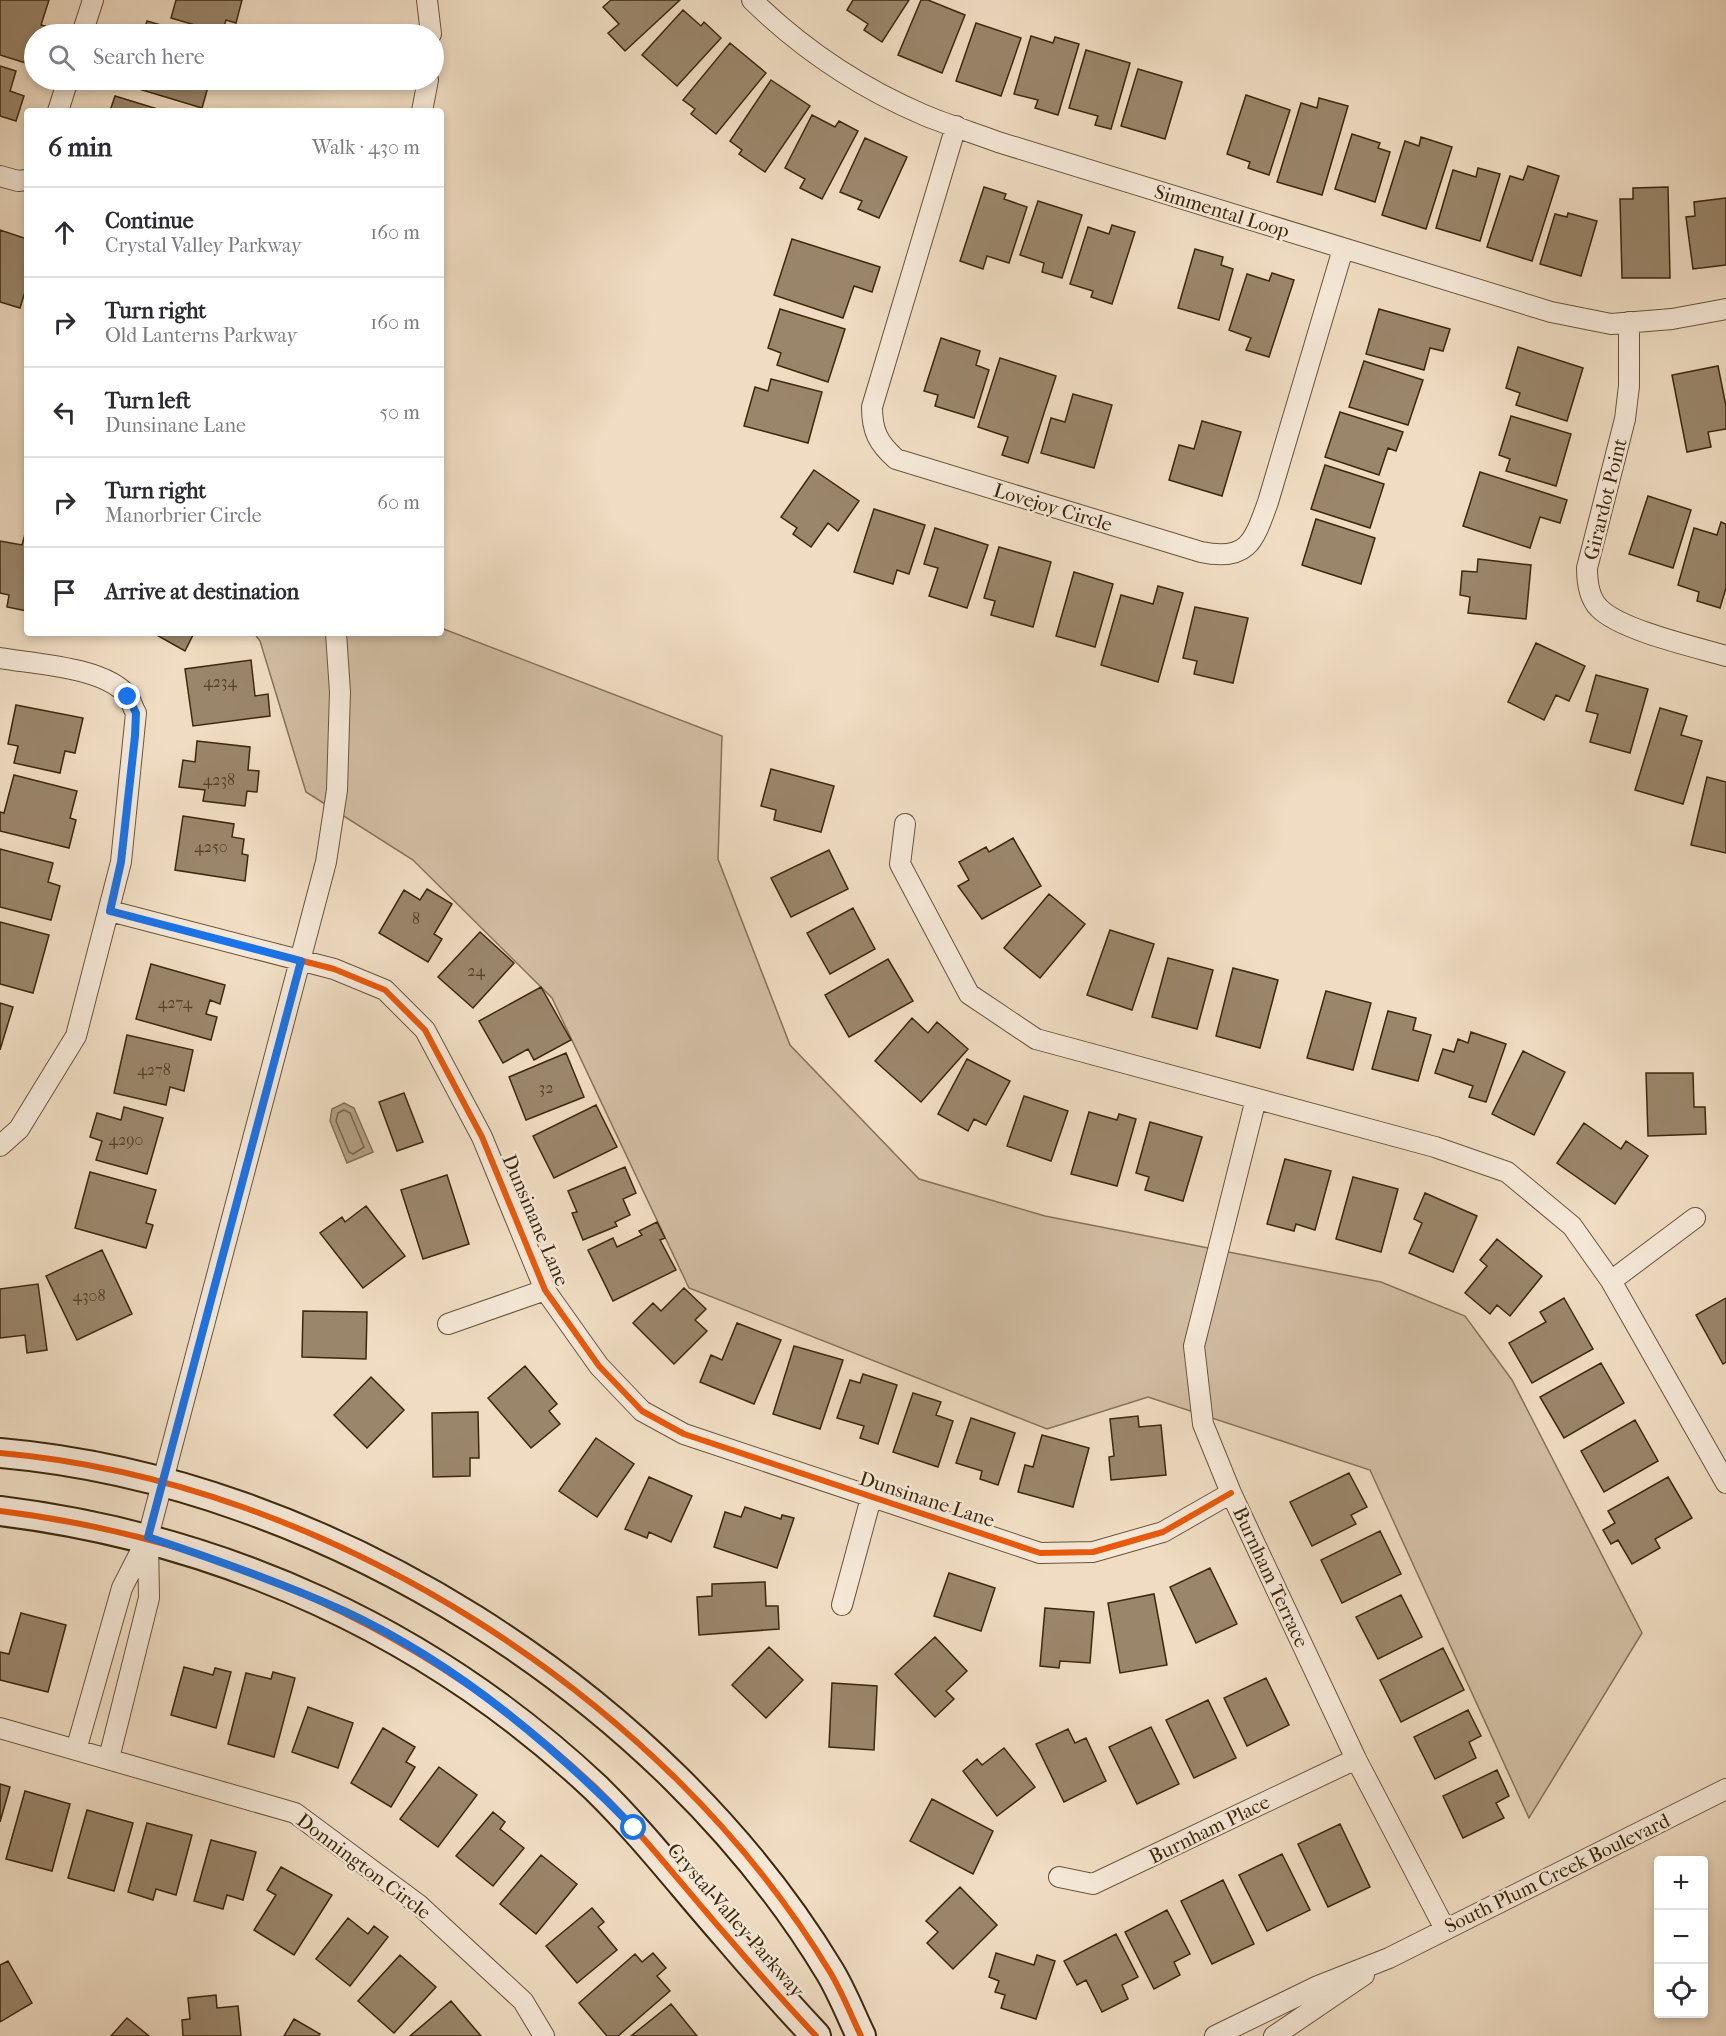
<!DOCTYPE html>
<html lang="en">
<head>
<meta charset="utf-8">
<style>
	:root { --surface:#fff; --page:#f2f2f3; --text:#2b2b33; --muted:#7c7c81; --line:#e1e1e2 }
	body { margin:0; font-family:"IM FELL French Canon",serif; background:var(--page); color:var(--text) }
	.controls { position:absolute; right:18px; bottom:18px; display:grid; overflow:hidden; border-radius:6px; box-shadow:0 3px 9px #0003 }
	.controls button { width:54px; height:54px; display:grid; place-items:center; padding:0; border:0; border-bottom:2px solid var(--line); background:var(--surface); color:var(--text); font:30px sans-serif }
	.stop { position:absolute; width:18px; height:18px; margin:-14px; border:4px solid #1a73e8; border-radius:50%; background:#fff }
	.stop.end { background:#1a73e8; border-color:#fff; box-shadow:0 2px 6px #0008 }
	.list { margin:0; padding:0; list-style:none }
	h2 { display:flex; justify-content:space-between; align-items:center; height:78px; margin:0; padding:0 24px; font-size:26px }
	h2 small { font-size:20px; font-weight:400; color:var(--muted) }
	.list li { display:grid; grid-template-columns:39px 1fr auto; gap:18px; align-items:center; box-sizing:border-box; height:90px; padding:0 24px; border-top:2px solid var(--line) }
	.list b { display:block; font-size:22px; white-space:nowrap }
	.list p { margin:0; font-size:20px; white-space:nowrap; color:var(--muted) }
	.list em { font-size:20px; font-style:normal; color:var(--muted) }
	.icon { flex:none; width:33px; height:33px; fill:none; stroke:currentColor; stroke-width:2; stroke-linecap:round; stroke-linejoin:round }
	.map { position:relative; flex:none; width:1726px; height:2036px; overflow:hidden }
	.search { position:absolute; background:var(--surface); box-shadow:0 3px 9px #0003; left:24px; top:24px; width:420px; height:66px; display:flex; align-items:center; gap:15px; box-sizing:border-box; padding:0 21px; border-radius:33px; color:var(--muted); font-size:22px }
	.panel { position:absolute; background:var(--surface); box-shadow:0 3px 9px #0003; left:24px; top:108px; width:420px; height:528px; border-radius:6px }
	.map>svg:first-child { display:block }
</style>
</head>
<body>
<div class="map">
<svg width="1726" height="2036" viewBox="0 0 1726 2036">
	<rect width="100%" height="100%" fill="#efdcc2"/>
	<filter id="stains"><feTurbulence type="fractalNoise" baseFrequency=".00333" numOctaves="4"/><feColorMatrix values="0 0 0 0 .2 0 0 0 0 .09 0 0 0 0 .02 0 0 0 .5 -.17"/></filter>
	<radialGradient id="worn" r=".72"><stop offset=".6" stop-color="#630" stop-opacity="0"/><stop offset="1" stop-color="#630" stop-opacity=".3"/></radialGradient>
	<!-- green -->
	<path fill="#d1bda3" stroke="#877258" stroke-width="1.5" d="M441,628L722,736L718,859L790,1045L919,1179L1045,1216L1381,1282L1465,1316L1512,1380L1642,1633L1529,1818L1370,1470L1148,1397L1047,1429L689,1288L552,998L413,860L306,792L260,641L254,633H441Z"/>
	<!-- water -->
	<path fill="#b29f84" stroke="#836f54" stroke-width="1.5" d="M344,1103L354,1108L373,1152L347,1163L330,1121L332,1109Z"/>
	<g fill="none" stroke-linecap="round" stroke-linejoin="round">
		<!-- shore -->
		<path stroke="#786448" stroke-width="1.5" d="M344,1110L350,1113L364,1147L353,1154L349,1152L336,1121L338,1113Z"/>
	</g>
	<!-- building -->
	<path fill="#9a866b" stroke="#3d280c" stroke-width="1.5" d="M0,0H49L41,25L45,26L42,34H34L32,65L0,55Z
		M176,0H242L236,23L226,20L222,33L171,18Z
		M611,0H680L625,51L608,33L619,24L603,7Z
		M853,0H909L882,42L864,30L868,24L847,10Z
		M921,0H928L965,15L942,73L898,55Z
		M683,10L701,26L704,22L721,38L677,86L642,55Z
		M147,21L191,34H143Z
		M976,23L1021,38L1001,96L956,81Z
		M1031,36L1053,43L1055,37L1079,44L1058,115L1035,108L1038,100L1014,94Z
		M730,43L766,73L716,134L691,114L695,109L683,100Z
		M1086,50L1130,63L1111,129L1095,125L1098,116L1069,108Z
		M0,66L16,71L10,91L24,96L16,121L0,116Z
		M1138,69L1182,82L1165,139L1121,126Z
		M120,80H210L202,108L119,83Z
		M771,80L810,106L765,172L739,154L742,150L730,141Z
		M1246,95L1290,110L1269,175L1248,168L1250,162L1227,154Z
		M115,96L164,111H110Z
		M1319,98L1348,106L1322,195L1277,182L1301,103L1317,108Z
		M812,115L835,127L839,121L858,131L822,199L800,188L805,179L785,168Z
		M1352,134L1380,143L1378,148L1390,152L1375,202L1335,189Z
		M1421,137L1452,147L1426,229L1382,215L1405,141L1419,146Z
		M865,138L907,157L879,218L858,209L862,201L840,192Z
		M1528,166L1559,176L1532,261L1487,247L1510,176L1523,180Z
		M1478,168L1500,174L1480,241L1436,228L1453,170L1476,177Z
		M984,187L1006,194L1004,199L1027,207L1009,263L987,256L983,269L960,261Z
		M1668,187L1670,278H1622L1620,199H1633V188Z
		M1726,198V265L1693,269L1686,217L1695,216L1694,202Z
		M1038,201L1082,215L1062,278L1042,272L1044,263L1020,255Z
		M1568,213L1597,221L1581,276L1540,264L1555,214L1567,217Z
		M1112,225L1135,232L1112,304L1091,297L1093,291L1070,284L1088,227L1109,234Z
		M0,230L27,239V285L20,308L0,302Z
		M792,239L880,267L872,292L854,286L843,318L774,295Z
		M1195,249L1223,257L1221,265L1233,269L1219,320L1178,308Z
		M1272,273L1294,280L1269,357L1246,350L1251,338L1229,330L1247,274L1269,281Z
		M780,309L845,329L828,382L777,365L781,353L768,348Z
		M1379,309L1450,329L1443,351L1430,348L1424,370L1366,354Z
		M941,338L980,351L976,365L989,370L974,418L935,406L938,395L924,391Z
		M1518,347L1583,368L1567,421L1516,405L1520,393L1506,388Z
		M1000,358L1056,376L1028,463L1002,455L1008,437L978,427Z
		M1364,361L1423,380L1408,425L1349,407Z
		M1718,366L1726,406V429L1708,432L1711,447L1687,452L1672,375Z
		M771,379L822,392L808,443L744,426L755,387L768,391Z
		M1073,394L1112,405L1094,468L1041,453L1051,418L1065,422Z
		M1340,412L1403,432L1396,451L1388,448L1379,475L1325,457Z
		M1511,416L1571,434L1556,486L1506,471L1510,459L1499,455Z
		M1202,421L1241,432L1222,496L1169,480L1179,445L1194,449Z
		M1325,465L1384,484L1370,528L1311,509Z
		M814,470L859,501L838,531L828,523L811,547L793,534L797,528L781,517Z
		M1480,472L1567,500L1560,523L1540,517L1530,548L1463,526Z
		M1648,496L1691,510L1673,568L1629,554Z
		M874,509L925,525L909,574L897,570L893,584L854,572Z
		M1316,519L1375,538L1361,584L1302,565Z
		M1721,522L1726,524V588L1720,608L1697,601L1699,592L1678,585L1694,528L1717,535Z
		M935,528L988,545L967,608L929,596L938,568L924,564Z
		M25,534H27V611L7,607L9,595L0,593V541L22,545Z
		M999,547L1051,562L1033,627L991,615L995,601L984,598Z
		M1478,559L1531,565L1526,619L1468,613L1470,597L1460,595L1462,571L1477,572Z
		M1074,572L1113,584L1095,647L1056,636Z
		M1158,586L1183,593L1158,682L1101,665L1121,595L1153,604Z
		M1195,607L1248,618L1233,683L1194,674L1197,661L1183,658Z
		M153,633H194L185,651Z
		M1536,643L1585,666L1569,701L1556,695L1544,720L1508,702Z
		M251,660L255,696L268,694L270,716L193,726L185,669Z
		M1596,675L1648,689L1630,753L1590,742L1598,714L1586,711Z
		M16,705L83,718L75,753L65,751L60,773L14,763L18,746L8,744Z
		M1660,708L1687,716L1681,735L1702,741L1683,804L1635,790Z
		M197,741L250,747L248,770L259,771L257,792L247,791L245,806L203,801L205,790L179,787L183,760L195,762Z
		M771,769L834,786L821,832L774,820L776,810L761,806Z
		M14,775L77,791L70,818L76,820L69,848L0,831V812L4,813Z
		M1707,777L1726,782V853L1691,845Z
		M183,816L234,824L232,837L244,839L242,854L248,855L245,881L175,870Z
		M1013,838L1041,886L982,919L958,886L969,880L959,862L986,847L989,852Z
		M0,849L53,863L48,882L60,886L51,920L0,907Z
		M829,850L848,889L791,917L771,878Z
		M427,889L452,904L434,934L442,939L428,962L379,933L404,890L420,900Z
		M1049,894L1085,924L1040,978L1004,948Z
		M853,908L875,949L830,974L807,933Z
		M0,922L49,935L33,993L0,984Z
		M1110,930L1154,944L1132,1010L1087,995Z
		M480,932L514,963L473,1008L438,977Z
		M1168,958L1213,970L1197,1029L1152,1017Z
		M888,959L913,1001L849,1037L825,995Z
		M151,964L225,985L220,1004L210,1000L206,1014L217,1017L211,1040L136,1019Z
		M1233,968L1278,980L1260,1048L1216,1036Z
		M541,987L571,1040L534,1060L528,1049L503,1063L479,1021Z
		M1326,991L1371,1003L1353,1070L1307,1058Z
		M0,1003L13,1007L0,1050Z
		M1388,1011L1416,1018L1413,1030L1431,1035L1418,1081L1372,1069Z
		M912,1018L928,1033L937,1022L968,1049L921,1102L875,1061Z
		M1471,1032L1506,1044L1486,1102L1469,1097L1473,1086L1435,1073L1443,1049L1454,1052L1458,1039L1468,1043Z
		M127,1035L193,1050L184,1091L170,1087L166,1105L114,1093Z
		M1523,1051L1565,1072L1534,1135L1492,1114Z
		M566,1053L584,1097L526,1120L509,1077Z
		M967,1059L1010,1081L986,1125L974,1119L968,1131L938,1114Z
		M1646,1073H1693L1694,1107H1705L1706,1134L1648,1136Z
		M404,1093L423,1142L397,1151L379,1102Z
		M1024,1096L1068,1111L1051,1161L1007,1146Z
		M596,1105L617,1147L554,1178L533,1136Z
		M124,1107L163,1118L147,1174L96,1160L102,1141L90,1137L97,1113L121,1120Z
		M1089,1112L1117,1120L1119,1114L1136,1119L1117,1186L1071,1174Z
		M1150,1122L1202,1137L1183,1201L1145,1190L1149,1177L1136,1173Z
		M1584,1123L1621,1149L1626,1141L1648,1156L1615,1204L1557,1163Z
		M1285,1159L1331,1171L1315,1230L1296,1224L1294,1231L1267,1224Z
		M625,1167L636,1193L623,1199L630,1215L615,1222L617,1226L583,1240L572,1213L577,1212L568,1191Z
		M90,1172L156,1190L146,1223L153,1225L146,1248L75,1228Z
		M447,1175L469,1244L423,1259L401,1190Z
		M1353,1177L1398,1189L1381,1252L1336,1239Z
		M1425,1193L1477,1216L1453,1272L1409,1253L1422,1223L1414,1219Z
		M366,1206L405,1256L363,1288L320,1233L342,1217L345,1222Z
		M657,1222L665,1238L660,1240L676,1270L613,1301L588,1250L613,1238L617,1247L642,1235L639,1231Z
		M1497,1239L1542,1276L1510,1316L1497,1305L1490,1314L1465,1293L1487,1266L1480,1260Z
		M102,1250L132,1314L77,1340L46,1276Z
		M38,1284L47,1350L27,1353L25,1335L0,1338V1289Z
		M684,1288L706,1309L695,1320L707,1331L674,1364L633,1323L653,1303L661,1311Z
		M1564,1298L1593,1349L1532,1383L1509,1343L1546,1322L1540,1312Z
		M1726,1298V1362L1723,1364L1696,1315Z
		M303,1311L367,1312L366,1359L302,1357Z
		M737,1323L781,1340L754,1404L700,1382L711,1355L722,1360Z
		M794,1346L843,1360L820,1429L773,1414Z
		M1601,1363L1624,1403L1564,1438L1540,1397Z
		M525,1366L557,1404L549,1411L560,1424L531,1448L488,1398Z
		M863,1374L897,1385L878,1444L860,1438L864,1426L837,1418L850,1380L860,1383Z
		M371,1377L404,1410L367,1448L334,1415Z
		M913,1393L941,1402L936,1415L953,1421L938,1467L893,1452Z
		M478,1412L479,1458H470V1476L433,1477L432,1413Z
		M1138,1416L1139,1427L1161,1425L1166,1475L1111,1480L1109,1457L1114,1456L1110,1419Z
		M971,1418L1015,1433L998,1485L980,1479L982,1471L956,1463Z
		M1635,1420L1658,1461L1604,1492L1581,1451Z
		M1042,1435L1089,1448L1073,1507L1018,1492L1025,1465L1033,1467Z
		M596,1438L634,1464L597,1517L559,1491Z
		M1349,1473L1367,1507L1351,1515L1356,1524L1312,1546L1290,1502Z
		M649,1477L692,1496L671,1542L649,1532L647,1538L625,1529Z
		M1668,1477L1692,1518L1655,1539L1660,1548L1632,1564L1618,1540L1611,1544L1603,1530L1615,1523L1608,1511Z
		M745,1507L781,1519L782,1515L794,1518L777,1568L714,1547L725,1512L741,1517Z
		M1380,1531L1401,1574L1342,1603L1321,1560Z
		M1210,1568L1237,1624L1196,1643L1170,1587Z
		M949,1573L995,1588L981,1631L934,1616Z
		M765,1582L766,1606H778L779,1629L699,1635L697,1597L712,1596V1584Z
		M1154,1594L1167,1665L1120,1673L1108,1603Z
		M1401,1595L1422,1637L1378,1659L1356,1617Z
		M1045,1608L1094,1612L1090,1663L1060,1661L1059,1668L1040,1666Z
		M21,1613L66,1625L48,1692L0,1680V1652L9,1654Z
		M935,1637L967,1671L946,1691L954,1699L935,1717L895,1674Z
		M769,1647L803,1680L766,1718L732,1685Z
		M1443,1648L1464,1690L1401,1722L1380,1680Z
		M184,1667L213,1675L215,1668L231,1672L216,1728L171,1715Z
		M273,1672L295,1678L274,1757L228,1744L246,1673L271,1679Z
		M1266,1678L1289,1725L1247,1746L1224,1698Z
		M832,1683L877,1686L874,1750L829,1747Z
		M1208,1700L1236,1758L1194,1778L1166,1720Z
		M308,1707L353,1723L338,1768L292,1752Z
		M1468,1710L1481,1736L1469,1742L1476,1758L1435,1779L1414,1737Z
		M1151,1727L1179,1784L1137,1804L1109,1747Z
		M383,1728L415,1747L406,1762L415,1767L391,1807L351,1783Z
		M1068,1729L1075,1743L1086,1738L1106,1781L1064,1802L1036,1744Z
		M1004,1748L1035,1787L997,1816L963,1771L977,1759L982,1765Z
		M439,1767L477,1795L438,1847L400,1819Z
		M1497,1770L1509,1796L1496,1803L1504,1818L1463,1838L1443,1796Z
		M0,1784L10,1787L0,1822Z
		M25,1791L70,1804L52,1871L6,1859Z
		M932,1799L993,1831L973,1874L910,1841Z
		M87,1810L133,1823L114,1891L68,1878Z
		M493,1812L505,1822L500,1829L524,1848L493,1886L456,1856Z
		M147,1823L192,1835L176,1895L156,1889L153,1900L128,1892Z
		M1340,1824L1370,1887L1328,1907L1298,1844Z
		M211,1840L256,1852L243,1900L227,1895L223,1909L194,1901Z
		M1282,1854L1310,1910L1267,1931L1239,1875Z
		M541,1855L577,1884L536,1934L500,1904Z
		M281,1867L332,1895L294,1955L254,1930L276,1895L267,1890Z
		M1223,1880L1254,1944L1212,1964L1181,1901Z
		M960,1887L997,1925L953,1969L927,1943L938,1932L926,1921Z
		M592,1908L604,1922L598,1927L617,1950L577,1983L546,1946Z
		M1167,1910L1190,1954L1174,1962L1180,1975L1154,1989L1125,1932Z
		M348,1918L368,1934L374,1926L388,1937L350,1986L316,1959Z
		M1116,1934L1138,1977L1122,1985L1128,1999L1102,2012L1086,1980L1077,1985L1064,1961Z
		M653,1953L666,1968L657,1976L670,1991L618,2036H607L579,2003L635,1954L642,1962Z
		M996,1953L1034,1965L1037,1955L1055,1961L1036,2019L1001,2008L1005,1995L995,1992L999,1981L989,1977Z
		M400,1955L436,1987L394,2033L358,2001Z
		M8,1961L32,2003L0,2022V1965Z
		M216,1995L217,2008L238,2006L241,2036H183L182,2020L190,2019L188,1998Z
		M451,2001L481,2036H410Z
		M671,2004L697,2036H631Z
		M127,2018L149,2036H111Z
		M294,2019L320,2034L319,2036H284Z"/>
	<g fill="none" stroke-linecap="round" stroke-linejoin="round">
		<defs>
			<path id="minor" d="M427,0L431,34
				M752,0C801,48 861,88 924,115C948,125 974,133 998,142L1551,312L1611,324L1672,319L1726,309
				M82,34L93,0
				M58,111L68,80
				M422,111L428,80
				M956,126L872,407C872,431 878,443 896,459L1201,552C1248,562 1254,541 1268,502L1343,249
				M0,176L18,181L27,180
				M1629,322V386L1625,419L1587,568C1587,582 1589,598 1599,608C1620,630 1695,647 1726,656
				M0,658C35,664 105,667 128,696C131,701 133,708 136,713L121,862L76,1036L19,1129L0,1146
				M905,824L900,864L969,994L1036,1039L1435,1147L1507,1172L1572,1226L1611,1281L1726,1483
				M110,911L334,969L385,990L425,1030L482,1137L545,1290L599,1366L642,1411L684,1434L1040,1553L1093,1552L1163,1532L1231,1493
				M1256,1099L1194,1346L1203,1424L1231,1493L1356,1759L1445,1929
				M1611,1281L1695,1218
				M448,1324L545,1290
				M842,1605L871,1498
				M0,1728L295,1813L419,1905L523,2001L544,2036
				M76,1750L122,1588L148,1537L326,862L337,790L340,692L336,633
				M109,1758L149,1598L148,1540
				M1059,1877L1093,1884L1356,1759
				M1215,2036L1318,1986L1389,1958L1726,1789
				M1274,2036L1364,1975"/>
			<path id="secondary" d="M0,1453C323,1481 663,1695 830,1972C842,1992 851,2015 861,2036
				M0,1511C225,1539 430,1632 596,1788C643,1834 682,1885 726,1935C755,1969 785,2003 816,2036"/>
		</defs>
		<!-- minor casing -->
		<use href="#minor" stroke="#6a553a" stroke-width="22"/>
		<!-- secondary casing -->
		<use href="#secondary" stroke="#3d280c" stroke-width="32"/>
		<!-- minor -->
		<use href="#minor" stroke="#f5e8d7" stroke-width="20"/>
		<!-- secondary -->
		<use href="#secondary" stroke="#f5e8d7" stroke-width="28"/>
		<defs>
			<path id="cycleway" d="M110,911L334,969L385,990L425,1030L482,1137L545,1290L599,1366L642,1411L684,1434L1040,1553L1093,1552L1163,1532L1231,1493
				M0,1453C323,1481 663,1695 830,1972C842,1992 851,2015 861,2036
				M0,1511C225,1539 430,1632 596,1788C643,1834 682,1885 726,1935C755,1969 785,2003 816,2036"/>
		</defs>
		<!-- cycleway casing -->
		<use href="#cycleway" stroke="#f5e8d7" stroke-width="10"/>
		<!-- cycleway -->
		<use href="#cycleway" stroke="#e8590c" stroke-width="6"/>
	</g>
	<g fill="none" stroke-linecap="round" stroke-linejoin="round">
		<!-- route -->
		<path stroke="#1a73e8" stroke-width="8" d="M128,697L136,713L135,736L121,862L110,911L301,961L148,1537C214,1559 280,1582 344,1611C454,1662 550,1742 634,1828"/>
	</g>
	<g text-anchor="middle" stroke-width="5" stroke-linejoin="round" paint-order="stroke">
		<!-- number labels -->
		<g font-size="16" fill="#544024">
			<text x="220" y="687">4234</text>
			<text x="219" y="785">4238</text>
			<text x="211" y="852">4250</text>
			<text x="416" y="924">8</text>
			<text x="476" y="976">24</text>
			<text x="175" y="1008">4274</text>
			<text x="154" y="1075">4278</text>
			<text x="546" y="1093">32</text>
			<text x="126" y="1145">4290</text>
			<text x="89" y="1301">4308</text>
		</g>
		<!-- street labels -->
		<g font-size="20" fill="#3d280c" stroke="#f5e8d7">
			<text transform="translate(1222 211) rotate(17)" y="7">Simmental Loop</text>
			<text transform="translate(1605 499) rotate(-76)" y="7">Girardot Point</text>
			<text transform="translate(1053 507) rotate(17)" y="7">Lovejoy Circle</text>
			<text transform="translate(536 1220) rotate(67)" y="7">Dunsinane Lane</text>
			<text transform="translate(927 1499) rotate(18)" y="7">Dunsinane Lane</text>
			<text transform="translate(1271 1577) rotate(65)" y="7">Burnham Terrace</text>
			<text transform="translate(1209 1829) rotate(-26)" y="7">Burnham Place</text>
			<text transform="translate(364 1866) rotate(37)" y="7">Donnington Circle</text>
			<text transform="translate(1557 1873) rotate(-26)" y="7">South Plum Creek Boulevard</text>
			<text transform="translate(736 1920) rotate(49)" y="7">Crystal Valley Parkway</text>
		</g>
	</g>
	<rect width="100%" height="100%" filter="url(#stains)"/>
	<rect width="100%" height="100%" fill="url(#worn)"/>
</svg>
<div class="controls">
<button>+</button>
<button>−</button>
<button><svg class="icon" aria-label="locate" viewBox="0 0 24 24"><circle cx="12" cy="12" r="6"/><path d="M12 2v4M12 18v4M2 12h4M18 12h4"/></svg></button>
</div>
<div class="stop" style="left:634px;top:1828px"></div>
<div class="stop end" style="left:128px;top:697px"></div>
<div class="search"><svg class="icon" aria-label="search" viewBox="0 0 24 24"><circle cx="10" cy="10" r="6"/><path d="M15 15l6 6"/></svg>Search here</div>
<section class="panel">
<h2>6 min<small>Walk · 430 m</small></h2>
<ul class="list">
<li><svg class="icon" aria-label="ahead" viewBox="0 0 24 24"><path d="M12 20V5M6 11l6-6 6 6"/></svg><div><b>Continue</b><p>Crystal Valley Parkway</p></div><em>160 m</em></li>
<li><svg class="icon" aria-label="right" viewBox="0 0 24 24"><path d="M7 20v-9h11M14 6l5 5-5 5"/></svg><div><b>Turn right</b><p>Old Lanterns Parkway</p></div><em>160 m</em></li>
<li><svg class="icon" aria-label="left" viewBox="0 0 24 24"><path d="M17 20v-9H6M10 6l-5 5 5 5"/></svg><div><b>Turn left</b><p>Dunsinane Lane</p></div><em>50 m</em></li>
<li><svg class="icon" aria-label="right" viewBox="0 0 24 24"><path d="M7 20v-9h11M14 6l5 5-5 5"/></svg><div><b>Turn right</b><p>Manorbrier Circle</p></div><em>60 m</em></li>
<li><svg class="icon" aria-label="arrive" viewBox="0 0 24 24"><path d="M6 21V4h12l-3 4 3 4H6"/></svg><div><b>Arrive at destination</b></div></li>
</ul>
</section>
</div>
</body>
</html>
